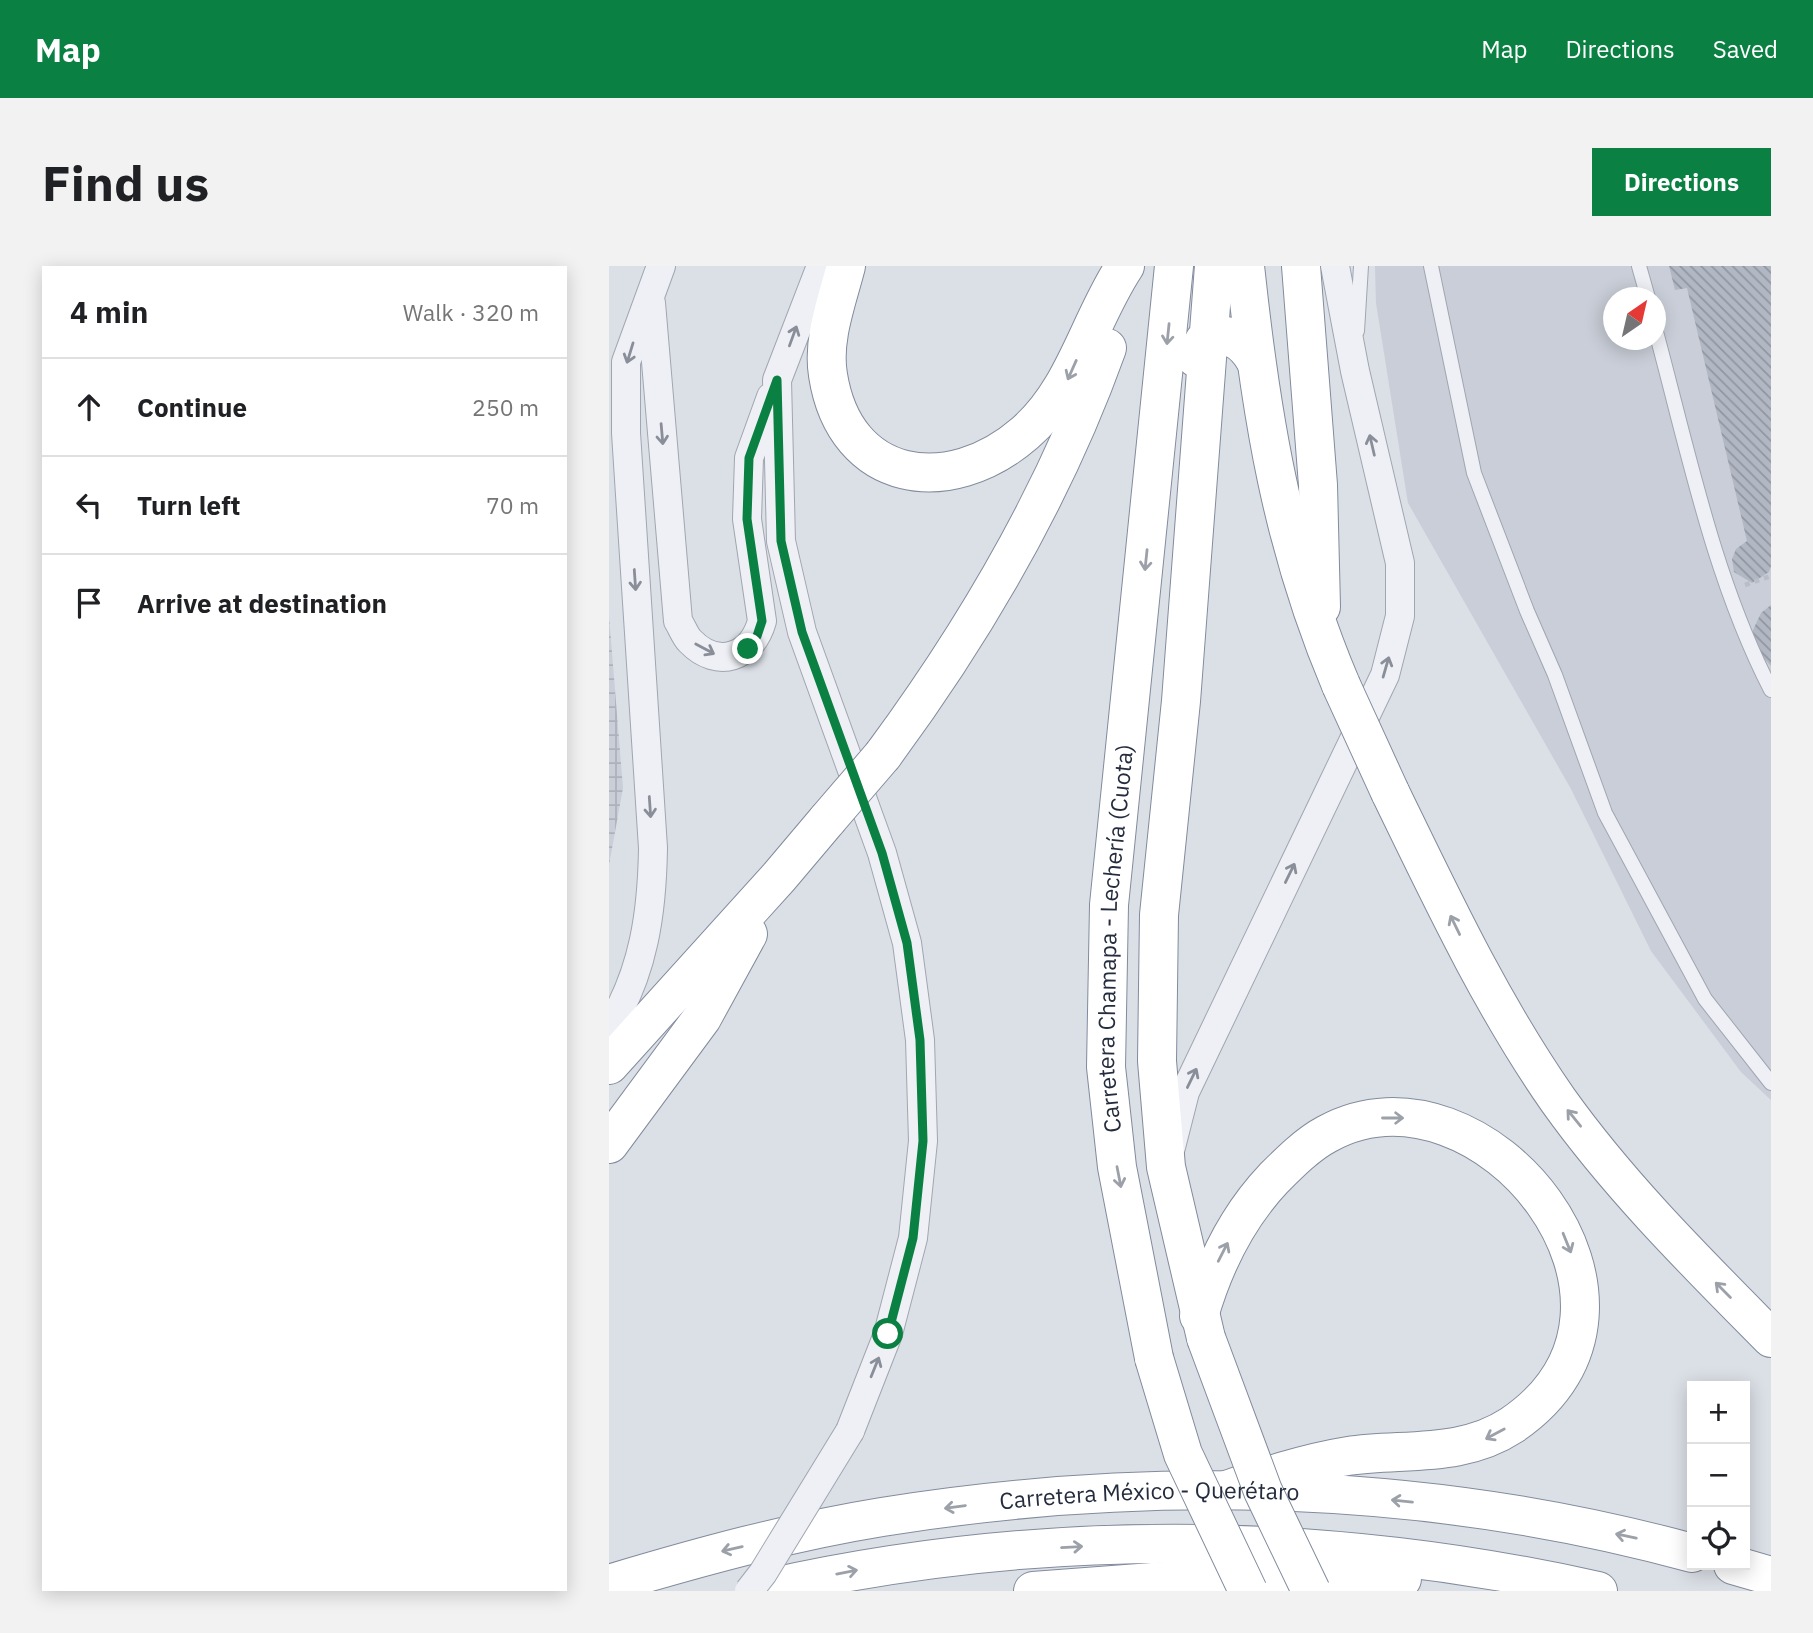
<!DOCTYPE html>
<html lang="en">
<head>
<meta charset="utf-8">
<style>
	:root { --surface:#fff; --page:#f2f2f2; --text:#202124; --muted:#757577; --line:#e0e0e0; --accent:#0b8043 }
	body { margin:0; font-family:"IBM Plex Sans",sans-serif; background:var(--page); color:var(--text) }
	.controls { position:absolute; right:21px; bottom:21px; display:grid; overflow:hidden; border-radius:0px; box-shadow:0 4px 18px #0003 }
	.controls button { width:63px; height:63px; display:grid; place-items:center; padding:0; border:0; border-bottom:2px solid var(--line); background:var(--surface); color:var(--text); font:35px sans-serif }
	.compass { position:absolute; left:994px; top:21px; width:63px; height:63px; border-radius:50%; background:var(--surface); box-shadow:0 4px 18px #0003; rotate:34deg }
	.stop { position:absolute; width:21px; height:21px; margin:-16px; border:5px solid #0b8043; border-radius:50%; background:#fff }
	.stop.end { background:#0b8043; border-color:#fff; box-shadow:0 2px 7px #0008 }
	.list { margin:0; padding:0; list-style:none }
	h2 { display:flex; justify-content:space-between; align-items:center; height:91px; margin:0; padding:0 28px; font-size:30px }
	h2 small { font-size:23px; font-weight:400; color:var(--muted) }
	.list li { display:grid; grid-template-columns:46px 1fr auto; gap:21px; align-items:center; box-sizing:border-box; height:98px; padding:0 28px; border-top:2px solid var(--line) }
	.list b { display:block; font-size:26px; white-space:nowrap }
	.list em { font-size:23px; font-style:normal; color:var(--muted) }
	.icon { flex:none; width:38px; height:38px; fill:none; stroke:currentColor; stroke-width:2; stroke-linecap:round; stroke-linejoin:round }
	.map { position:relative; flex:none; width:1162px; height:1325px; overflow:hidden; border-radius:0px }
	header { display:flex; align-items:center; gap:42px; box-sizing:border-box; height:98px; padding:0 35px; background:var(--accent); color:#fff }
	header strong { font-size:33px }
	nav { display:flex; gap:38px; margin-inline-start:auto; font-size:24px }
	.intro { display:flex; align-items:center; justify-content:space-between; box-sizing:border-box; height:168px; padding:0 42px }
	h1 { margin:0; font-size:49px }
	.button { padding:18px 32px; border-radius:0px; background:var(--accent); color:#fff; font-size:24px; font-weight:700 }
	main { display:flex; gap:42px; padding:0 42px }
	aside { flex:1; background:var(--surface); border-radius:0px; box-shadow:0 4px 18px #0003 }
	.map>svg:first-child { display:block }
</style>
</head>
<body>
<header>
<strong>Map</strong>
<nav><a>Map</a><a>Directions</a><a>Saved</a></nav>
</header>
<div class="intro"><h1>Find us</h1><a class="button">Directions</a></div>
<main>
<aside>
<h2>4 min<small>Walk · 320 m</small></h2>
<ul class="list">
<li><svg class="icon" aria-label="ahead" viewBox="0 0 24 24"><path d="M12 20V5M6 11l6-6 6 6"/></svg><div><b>Continue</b></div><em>250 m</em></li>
<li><svg class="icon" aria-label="left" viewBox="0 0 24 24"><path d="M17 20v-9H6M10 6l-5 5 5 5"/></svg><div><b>Turn left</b></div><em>70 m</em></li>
<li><svg class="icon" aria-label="arrive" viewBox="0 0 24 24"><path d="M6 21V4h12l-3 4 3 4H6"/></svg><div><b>Arrive at destination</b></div></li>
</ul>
</aside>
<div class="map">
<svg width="1162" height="1325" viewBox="0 0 1162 1325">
	<defs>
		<pattern id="industrial-grid" width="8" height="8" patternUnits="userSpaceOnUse" patternTransform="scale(1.75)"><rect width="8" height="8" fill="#c9ced8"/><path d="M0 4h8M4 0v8" fill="none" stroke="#acb1ba"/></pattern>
		<pattern id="building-back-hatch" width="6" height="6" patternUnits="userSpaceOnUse" patternTransform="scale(1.75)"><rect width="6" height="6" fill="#b2b8c3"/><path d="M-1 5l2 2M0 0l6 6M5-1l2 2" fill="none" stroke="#9196a0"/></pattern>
	</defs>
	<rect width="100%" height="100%" fill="#dbdfe6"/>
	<!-- built -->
	<path fill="#c9ced8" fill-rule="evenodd" d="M766,0H1162V834L1132,806L1042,685L962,523L799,237L767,37ZM1004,32H1046V74H1004Z"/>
	<!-- industrial -->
	<path fill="url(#industrial-grid)" d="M0,350L14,522L0,599Z"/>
	<!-- building -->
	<path fill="url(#building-back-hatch)" d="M1060,0H1162V300L1160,306L1143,317L1125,306L1123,293L1127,283L1138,275L1078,22L1066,24Z
		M1162,339V400L1145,382L1144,364L1152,347Z"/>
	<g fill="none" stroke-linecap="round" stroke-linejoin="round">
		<defs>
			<path id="service" d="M822,0L865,207L918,345L946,409L996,547L1096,733L1162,817
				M1030,0L1039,32
				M1046,62C1079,184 1104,311 1162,424
				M748,65L752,0"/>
			<path id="minor" d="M212,0L168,114L172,275L193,366L273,587L298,677L311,774L314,875L304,972L279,1068L241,1165
				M42,37L69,355C73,361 76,370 81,375C109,404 143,391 153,355L138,253L140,192L162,131
				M0,762C35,706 43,646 44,582L17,167V96L52,0
				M562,881L576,826L776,409L791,350V297L746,105L726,0"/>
			<g id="trunk">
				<path d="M1124,1299L1162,1310"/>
				<path id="s1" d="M0,1318C90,1291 181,1266 273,1251C541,1208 821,1215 1083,1287"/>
			</g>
			<g id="motorway">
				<path d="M237,0C228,35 213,73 219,109C236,218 340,233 416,167C466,124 480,54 516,0"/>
				<path d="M636,0C652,150 673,280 732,419"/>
				<path d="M692,0L709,219L712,341"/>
				<path d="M587,92L595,75C616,61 636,76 646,94"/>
				<path d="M274,489C367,363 445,230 498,82"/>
				<path d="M781,526C832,631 882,738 949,834C1011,921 1088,997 1162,1072"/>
				<path d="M0,799L170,611L219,553"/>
				<path d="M0,878L93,752L139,668"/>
				<path d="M590,1050C605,998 628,951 665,912C681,896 699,878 718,868C873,783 1080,1039 903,1159C853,1192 796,1182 739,1190C696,1197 654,1211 612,1226"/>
				<path d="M597,1072L557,901L548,795L550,649L572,435L605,0"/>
				<path id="s2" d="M545,1092L508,901L497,801L500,639L565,0"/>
				<path d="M147,1325C423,1261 713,1263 989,1325"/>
				<path d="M424,1325L597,1312L793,1313"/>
			</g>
		</defs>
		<!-- service casing -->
		<use href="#service" stroke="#a0a6b0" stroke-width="16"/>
		<!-- minor casing -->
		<use href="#minor" stroke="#a0a6b0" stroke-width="30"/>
		<!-- trunk casing -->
		<use href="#trunk" stroke="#828b9d" stroke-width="40"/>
		<!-- motorway casing -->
		<use href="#motorway" stroke="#828b9d" stroke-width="40"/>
		<!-- path -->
		<path stroke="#b9bdc5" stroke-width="4.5" stroke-dasharray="5 5" stroke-linecap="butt" d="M1136,319L1162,310"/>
		<!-- service -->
		<use href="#service" stroke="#eef0f5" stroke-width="14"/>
		<!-- minor -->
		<use href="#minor" stroke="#eef0f5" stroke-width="28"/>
		<!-- trunk -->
		<use href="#trunk" stroke="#fff" stroke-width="38"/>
		<!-- motorway -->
		<use href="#motorway" stroke="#fff" stroke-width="38"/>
		<defs>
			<path id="minor-bridge" d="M140,1325L154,1307L241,1165"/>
			<path id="motorway-bridge" d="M732,419L781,526
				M219,553L274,489
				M597,1072L654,1225L702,1325
				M545,1092L574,1188L639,1325"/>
		</defs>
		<!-- minor-bridge casing -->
		<use href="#minor-bridge" stroke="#a0a6b0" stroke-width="30" stroke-linecap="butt"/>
		<!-- motorway-bridge casing -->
		<use href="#motorway-bridge" stroke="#828b9d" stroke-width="40" stroke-linecap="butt"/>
		<!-- minor-bridge -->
		<use href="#minor-bridge" stroke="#eef0f5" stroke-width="28"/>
		<!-- motorway-bridge -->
		<use href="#motorway-bridge" stroke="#fff" stroke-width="38"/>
	</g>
	<!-- one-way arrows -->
	<defs><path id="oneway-shaft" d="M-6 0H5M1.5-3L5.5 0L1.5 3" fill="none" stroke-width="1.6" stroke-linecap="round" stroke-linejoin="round" transform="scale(1.75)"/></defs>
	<g stroke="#9ca0a8">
		<use href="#oneway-shaft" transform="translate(559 68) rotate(96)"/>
		<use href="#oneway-shaft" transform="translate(463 104) rotate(114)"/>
		<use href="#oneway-shaft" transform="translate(537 294) rotate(96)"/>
		<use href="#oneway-shaft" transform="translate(846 659) rotate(-116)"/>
		<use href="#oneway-shaft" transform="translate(784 852)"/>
		<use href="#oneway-shaft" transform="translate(965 852) rotate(-129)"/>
		<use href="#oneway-shaft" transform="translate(510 911) rotate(79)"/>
		<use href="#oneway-shaft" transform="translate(958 977) rotate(68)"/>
		<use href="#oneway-shaft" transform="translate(614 986) rotate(-63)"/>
		<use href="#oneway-shaft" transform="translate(1114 1024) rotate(-135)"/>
		<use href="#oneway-shaft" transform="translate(886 1168) rotate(152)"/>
		<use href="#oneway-shaft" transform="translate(793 1235) rotate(-174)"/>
		<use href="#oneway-shaft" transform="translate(346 1241) rotate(172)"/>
		<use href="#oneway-shaft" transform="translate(1017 1270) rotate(-168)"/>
		<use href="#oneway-shaft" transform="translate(463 1281) rotate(-3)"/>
		<use href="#oneway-shaft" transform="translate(123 1283) rotate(167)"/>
		<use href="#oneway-shaft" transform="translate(238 1306) rotate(-11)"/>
	</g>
	<g stroke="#898e99">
		<use href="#oneway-shaft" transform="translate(184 70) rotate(-70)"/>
		<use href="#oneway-shaft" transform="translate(21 87) rotate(107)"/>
		<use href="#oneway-shaft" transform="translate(53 168) rotate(85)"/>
		<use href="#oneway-shaft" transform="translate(763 179) rotate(-103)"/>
		<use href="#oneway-shaft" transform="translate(26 314) rotate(86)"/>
		<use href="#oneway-shaft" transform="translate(96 383) rotate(28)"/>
		<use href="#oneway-shaft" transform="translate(777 401) rotate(-74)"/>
		<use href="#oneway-shaft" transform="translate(41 541) rotate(86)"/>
		<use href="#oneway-shaft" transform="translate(681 607) rotate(-64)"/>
		<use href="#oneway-shaft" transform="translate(583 812) rotate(-64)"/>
		<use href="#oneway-shaft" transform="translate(266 1101) rotate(-68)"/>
	</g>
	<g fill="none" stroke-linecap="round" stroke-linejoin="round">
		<!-- route -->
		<path stroke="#0b8043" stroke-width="9" d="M139,383L148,370L153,355L138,253L140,192L168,114L172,275L193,366L273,587L298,677L311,774L314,875L304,972L279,1068"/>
	</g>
	<g text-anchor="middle" stroke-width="5" stroke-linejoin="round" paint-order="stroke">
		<!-- street labels -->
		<g font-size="23" fill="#242c3d" stroke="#eaeef4">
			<text dy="8" stroke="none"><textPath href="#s2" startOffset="424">Carretera Chamapa - Lechería (Cuota)</textPath></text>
			<text dy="8" stroke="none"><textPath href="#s1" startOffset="550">Carretera México - Querétaro</textPath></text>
		</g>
	</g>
</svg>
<div class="controls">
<button>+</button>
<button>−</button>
<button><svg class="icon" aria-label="locate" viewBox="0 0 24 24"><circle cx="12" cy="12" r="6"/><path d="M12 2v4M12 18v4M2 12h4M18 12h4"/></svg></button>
</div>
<svg class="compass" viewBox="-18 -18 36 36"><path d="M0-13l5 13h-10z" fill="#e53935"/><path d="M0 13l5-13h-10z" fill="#757577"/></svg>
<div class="stop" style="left:279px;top:1068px"></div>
<div class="stop end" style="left:139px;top:383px"></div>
</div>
</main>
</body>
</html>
